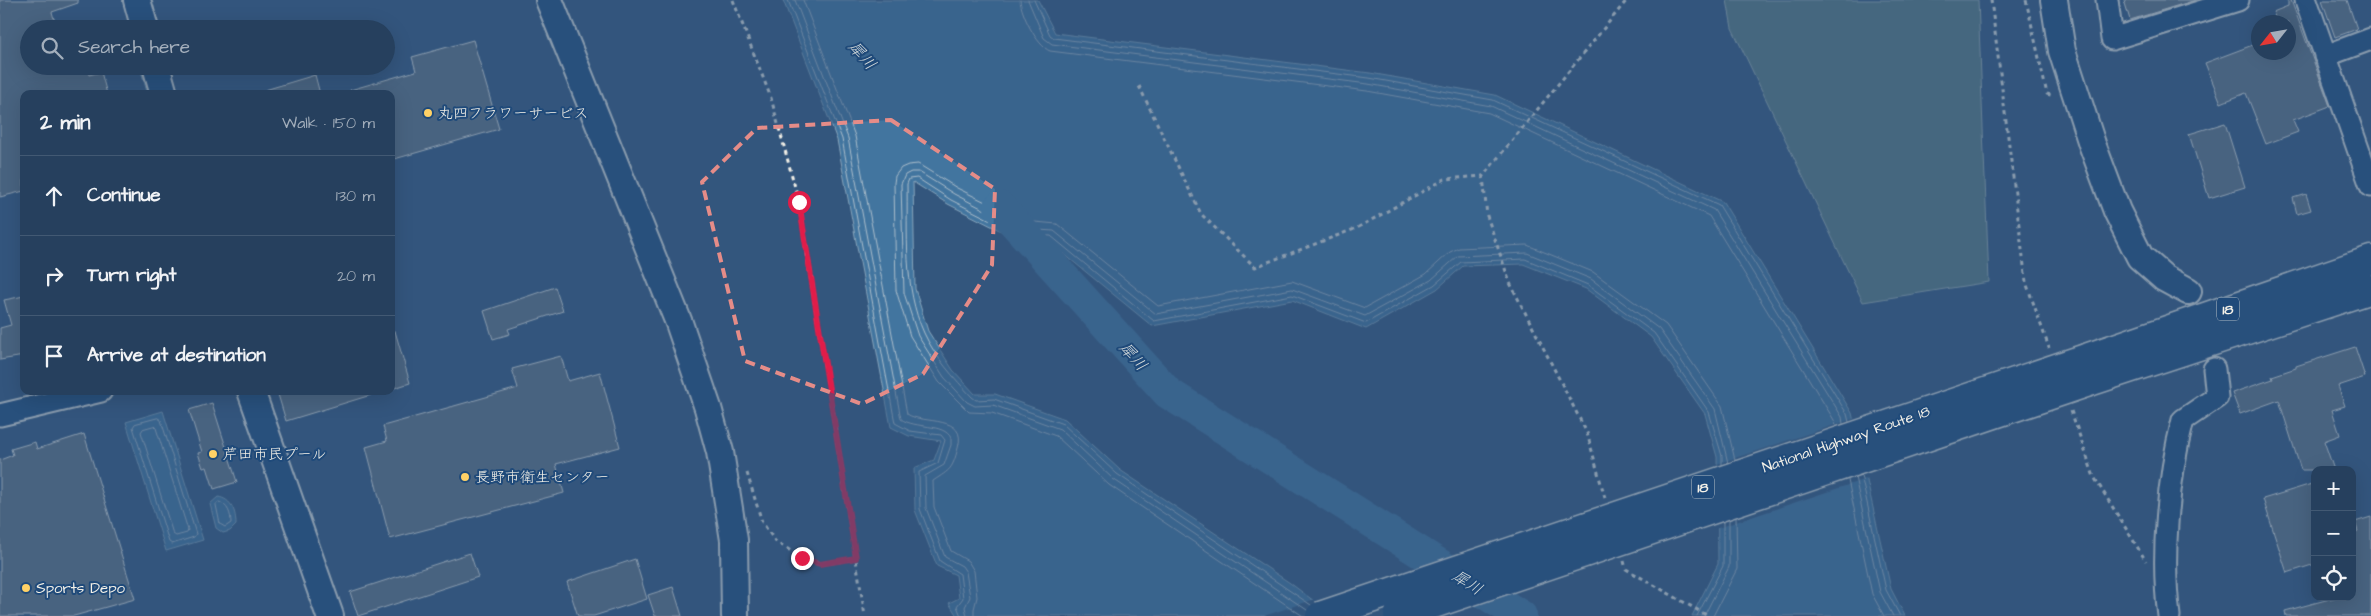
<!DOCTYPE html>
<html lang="en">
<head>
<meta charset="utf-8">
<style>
	:root { --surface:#26405e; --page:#324b67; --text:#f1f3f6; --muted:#a4afbc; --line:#425973 }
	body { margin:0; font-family:"Architects Daughter","Klee One",sans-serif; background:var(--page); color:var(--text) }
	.controls { position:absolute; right:15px; bottom:15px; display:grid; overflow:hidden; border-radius:10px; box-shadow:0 5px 20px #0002 }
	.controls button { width:45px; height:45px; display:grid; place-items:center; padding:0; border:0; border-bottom:1px solid var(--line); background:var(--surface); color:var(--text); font:25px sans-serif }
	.compass { position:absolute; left:2251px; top:15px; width:45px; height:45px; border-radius:50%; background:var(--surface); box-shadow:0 5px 20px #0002; rotate:239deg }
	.stop { position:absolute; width:15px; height:15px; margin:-11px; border:4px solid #e11d48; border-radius:50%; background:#fff }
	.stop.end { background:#e11d48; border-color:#fff; box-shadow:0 1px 5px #0008 }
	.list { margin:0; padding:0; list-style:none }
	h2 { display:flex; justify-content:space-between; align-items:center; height:65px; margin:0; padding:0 20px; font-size:21px }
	h2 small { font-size:16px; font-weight:400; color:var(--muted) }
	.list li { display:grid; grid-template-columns:32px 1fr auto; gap:15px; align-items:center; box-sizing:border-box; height:80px; padding:0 20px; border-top:1px solid var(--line) }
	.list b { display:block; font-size:19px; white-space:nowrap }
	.list em { font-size:16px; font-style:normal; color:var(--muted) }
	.icon { flex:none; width:28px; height:28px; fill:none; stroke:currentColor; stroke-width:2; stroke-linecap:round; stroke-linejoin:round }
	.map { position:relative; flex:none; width:2371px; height:616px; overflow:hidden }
	.search { position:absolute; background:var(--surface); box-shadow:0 5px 20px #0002; left:20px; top:20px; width:375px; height:55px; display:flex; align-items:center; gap:12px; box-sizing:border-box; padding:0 18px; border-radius:28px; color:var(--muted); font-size:19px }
	.panel { position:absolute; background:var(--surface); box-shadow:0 5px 20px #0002; left:20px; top:90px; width:375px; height:305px; border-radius:10px }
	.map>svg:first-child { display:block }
</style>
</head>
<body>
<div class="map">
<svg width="2371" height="616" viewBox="0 0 2371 616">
	<rect width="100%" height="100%" fill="#33567d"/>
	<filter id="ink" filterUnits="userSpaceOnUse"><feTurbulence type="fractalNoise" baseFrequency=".02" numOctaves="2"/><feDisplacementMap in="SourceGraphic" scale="10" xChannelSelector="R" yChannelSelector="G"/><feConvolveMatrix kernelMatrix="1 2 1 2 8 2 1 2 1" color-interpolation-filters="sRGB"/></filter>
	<g filter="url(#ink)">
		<!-- green -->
		<path fill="#5b7d82" stroke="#a8b7b5" d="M1727,0H1978L1989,282L1863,302L1732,28Z"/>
		<!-- water -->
		<path fill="#42749f" stroke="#89a6bc" d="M783,0H1038L1055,33L1370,73L1495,95L1723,202L1852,413L1891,589L1905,616H1692L1718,564L1717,457L1705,414L1651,337L1586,289L1523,264L1463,266L1437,289L1366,329L1292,300L1152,326L1048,241L1019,240L948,204L913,182L915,289L928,331L953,370L975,394H995L1065,419L1120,470L1290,583L1334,616H957L949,603L959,598L956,575L937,566L915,510L914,468L934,460L941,441L909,436L891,427L837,140Z
			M163,411L203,540L166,551L126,422Z
			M218,497C232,499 236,512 236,525L230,531L223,533L216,528L210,504Z"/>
		<!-- pier -->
		<path fill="#33567d" d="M1856,418L1869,478L1715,529L1714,465Z
			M1315,599L1337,616H1264Z"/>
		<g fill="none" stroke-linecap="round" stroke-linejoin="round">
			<!-- shore -->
			<path stroke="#adbfcb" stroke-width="1" d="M788,0L842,139L895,423L910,431L941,435L945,440L938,463L919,472L920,509L940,561L960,574L963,598L957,606L961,616
				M795,0L848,138L901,419C915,429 944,423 951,438V445L944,465L925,476L926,508L945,557L962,566L966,572L970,597L965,607L967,616
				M803,0L855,136L907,414C923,425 968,414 958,448C952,470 951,469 933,481L934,507L951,551L968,561L974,571L977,597L974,609V616
				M1020,0C1021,14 1037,46 1050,51L1367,91L1489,113L1709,216L1834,420L1836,426
				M1028,0L1044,38L1052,44L1368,84L1491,106L1714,210L1842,417L1843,424
				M1034,0L1050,35L1054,38L1369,78L1493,100L1719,205L1847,414L1849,422
				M158,418L161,420L196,534L194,537L172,544L169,542L133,427L135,424Z
				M154,426L156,428L188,530L187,533L176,536L173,534L141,432L143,429Z
				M1861,475L1886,590L1900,616
				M1855,477L1880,592L1893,616
				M1848,480L1872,594L1884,616
				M219,502C228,505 231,514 231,523L225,527L220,524L216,505Z
				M1311,605L1117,474L1063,424L994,399L976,400L972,397C954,378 935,357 924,333C903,287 908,233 907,184L909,179L917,178L951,200L1020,235L1051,236L1154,321L1292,295L1366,323L1434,285L1461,262L1525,259L1588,285L1654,333L1709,412L1722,456V465
				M1307,610L1113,479L1060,429L993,405L975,406L967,402L944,377L918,336L904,293L901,184L905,175L911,172H919L954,194L1022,229L1054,231L1156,314L1292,289L1365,316L1431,280L1458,256L1527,253L1591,279L1659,329L1715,409L1728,463
				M1303,616L1109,485L1056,436L992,413L969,412L939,382L910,336L896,290L894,183L895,176L901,168L908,165L918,164L957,188L1024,221L1057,224L1158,306L1292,281L1365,308L1426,274L1450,252L1459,248L1527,245L1593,272L1666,325L1722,406L1735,460
				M1697,616L1723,566V522
				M1704,616L1729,567V520
				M1713,616L1737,569L1736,517"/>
			<!-- stream -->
			<path stroke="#89a6bc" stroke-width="5.5" d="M142,66L150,94"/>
			<!-- river -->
			<path stroke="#42749f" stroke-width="32" d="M1000,207L1168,393L1521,616"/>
		</g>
		<!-- building -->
		<path fill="#637383" stroke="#f4f1e8" d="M0,0H78V3L52,12L57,29H29V66H87L89,75L101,72L107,94H24V191L0,197Z
			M2124,0H2196L2130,20Z
			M2288,0H2291L2330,106L2293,120L2298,132L2266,144L2246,93L2221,103L2205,63L2258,43V52H2288V22H2277L2273,12L2288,6Z
			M2322,0H2347L2357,29L2335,37Z
			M473,40L499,129L391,160V94H350V90L416,71L412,57Z
			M315,75L320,94H265V90Z
			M2225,123L2245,187L2209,198L2189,134Z
			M2306,194L2311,210L2297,214L2293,198Z
			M555,287L563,311L508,329L510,334L493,339L484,311Z
			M24,296V356L0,360V328L11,325L4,300Z
			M395,331L410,383L391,389V332Z
			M2355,347L2365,377L2338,386L2345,406L2332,410L2340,435L2324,441L2334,470H2301L2279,400L2240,414L2232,393L2273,379L2272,376L2296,368V366Z
			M561,356L568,381L600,372L620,447L556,464L564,493L390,539L366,447L387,441L383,426L518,388L512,369Z
			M277,391H370L371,395L286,421Z
			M212,403L237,482L214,489L207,467L203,468L198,453L202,452L189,410Z
			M84,434L135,599L74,616H0V460L13,455L11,449L35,442L37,449Z
			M2315,483V564L2287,573L2263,499Z
			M2371,517V616H2286L2285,611L2337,597H2352V533L2358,531L2355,522Z
			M470,553L478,577L358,616L350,592Z
			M635,559L647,599L594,616H578L567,582Z
			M673,587L682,616H655L648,595Z"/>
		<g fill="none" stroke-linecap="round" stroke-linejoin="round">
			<defs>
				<path id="minor" d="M2107,0L2112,39L2238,0
					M2306,0L2371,186
					M2325,56L2371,39
					M0,415L101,391
					M2169,616C2161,557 2168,478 2183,420L2217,397L2214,369"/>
				<path id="tertiary" d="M137,0L145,29
					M549,0L679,323L708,408L720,452L734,540L735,616
					M2054,0L2062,51L2092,144L2117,211L2140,257L2164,278L2188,291
					M156,66L164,94
					M251,391L330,616"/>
				<path id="trunk" d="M2086,358L2371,260
					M2089,382L2371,289"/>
			</defs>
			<!-- minor casing -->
			<use href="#minor" stroke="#f4f1e8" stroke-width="25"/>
			<!-- tertiary casing -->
			<use href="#tertiary" stroke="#f4f1e8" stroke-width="30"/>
			<!-- trunk casing -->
			<use href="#trunk" stroke="#f4f1e8" stroke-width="31"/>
			<!-- path -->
			<path stroke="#f4f1e8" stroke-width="3" stroke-dasharray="4 4" stroke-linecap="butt" d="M733,0L771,98L799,202L865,616
				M1991,0L2026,282L2049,348
				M2026,0L2047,94L2054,96
				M1139,86L1201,214L1255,267L1357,228L1445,179L1483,176
				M2071,411L2094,477L2146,561
				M747,473L762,522L775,541L802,558L820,564L856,558
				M1605,498L1587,433L1510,283L1487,216L1483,176L1627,0
				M1624,561L1626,569L1708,616"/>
			<!-- minor -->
			<use href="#minor" stroke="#1f4a7a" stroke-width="21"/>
			<!-- tertiary -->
			<use href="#tertiary" stroke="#1f4a7a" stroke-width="26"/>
			<!-- trunk -->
			<use href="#trunk" stroke="#1f4a7a" stroke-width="28"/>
			<defs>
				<path id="trunk-bridge" d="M1320,616L2086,358
					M1398,616L2089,382"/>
			</defs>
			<!-- trunk-bridge casing -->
			<use href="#trunk-bridge" stroke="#f4f1e8" stroke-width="31" stroke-linecap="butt"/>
			<!-- trunk-bridge -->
			<use href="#trunk-bridge" stroke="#1f4a7a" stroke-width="28"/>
		</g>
	</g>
	<g fill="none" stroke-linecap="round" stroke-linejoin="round" filter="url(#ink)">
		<!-- route -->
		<path stroke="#e11d48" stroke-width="6" d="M799,202L856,558L820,564L802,558"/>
	</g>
	<!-- marked area -->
	<path d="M0 0H2371V616H0ZM891,120L995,189L992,265L923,374L862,404L745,361L702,182L757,128Z" fill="#33567d" fill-opacity=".55" fill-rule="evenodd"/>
	<path fill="none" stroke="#e58c88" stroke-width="4" stroke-dasharray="10 6" stroke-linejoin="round" d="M891,120L995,189L992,265L923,374L862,404L745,361L702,182L757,128Z"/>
	<!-- markers -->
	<g fill="#ffd166" stroke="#1f4a7a" stroke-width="2">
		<circle cx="428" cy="113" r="5"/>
		<circle cx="213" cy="454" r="5"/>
		<circle cx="465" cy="477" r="5"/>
		<circle cx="26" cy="588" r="5"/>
	</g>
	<g text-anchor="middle" stroke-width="4" stroke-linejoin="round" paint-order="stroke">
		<!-- shield labels -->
		<g fill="#1f4a7a" stroke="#b4bfc7" stroke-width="1">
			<rect x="2217" y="297.5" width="22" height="23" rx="4"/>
			<rect x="1692" y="475.5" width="22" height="23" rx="4"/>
		</g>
		<g font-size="14" font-weight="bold" fill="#f4f1e8">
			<text x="2228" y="314">18</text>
			<text x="1703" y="492">18</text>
		</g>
		<!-- poi labels -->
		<g font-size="15" fill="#f4f1e8" stroke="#1f4a7a" text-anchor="start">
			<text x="438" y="118">丸四フラワーサービス</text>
			<text x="223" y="459">芹田市民プール</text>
			<text x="475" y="482">長野市衛生センター</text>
			<text x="36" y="593">Sports Depo</text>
		</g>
		<!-- street labels -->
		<g font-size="15" fill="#f4f1e8" stroke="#1f4a7a">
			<text transform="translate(1846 439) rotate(-19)" y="5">National Highway Route 18</text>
		</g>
		<!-- water labels -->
		<g font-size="16" font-style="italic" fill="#d9dedd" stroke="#1f4a7a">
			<text transform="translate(863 55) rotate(48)" y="6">犀川</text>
			<text transform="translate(1134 356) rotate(48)" y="6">犀川</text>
			<text transform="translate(1468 582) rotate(32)" y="6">犀川</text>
		</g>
	</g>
</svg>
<div class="controls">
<button>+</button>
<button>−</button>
<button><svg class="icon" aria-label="locate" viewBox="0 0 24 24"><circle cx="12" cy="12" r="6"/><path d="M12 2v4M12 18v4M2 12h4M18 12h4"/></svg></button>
</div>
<svg class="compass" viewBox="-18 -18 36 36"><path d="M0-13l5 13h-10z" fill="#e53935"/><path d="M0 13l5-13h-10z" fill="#a4afbc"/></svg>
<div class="stop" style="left:799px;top:202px"></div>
<div class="stop end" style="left:802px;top:558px"></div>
<div class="search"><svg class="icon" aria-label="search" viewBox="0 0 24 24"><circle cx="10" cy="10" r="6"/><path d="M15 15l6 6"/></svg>Search here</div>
<section class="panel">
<h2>2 min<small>Walk · 150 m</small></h2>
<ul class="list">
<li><svg class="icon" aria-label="ahead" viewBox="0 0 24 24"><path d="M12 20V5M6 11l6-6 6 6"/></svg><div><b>Continue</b></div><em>130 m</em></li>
<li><svg class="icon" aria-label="right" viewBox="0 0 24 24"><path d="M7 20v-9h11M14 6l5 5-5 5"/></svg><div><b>Turn right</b></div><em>20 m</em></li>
<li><svg class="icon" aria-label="arrive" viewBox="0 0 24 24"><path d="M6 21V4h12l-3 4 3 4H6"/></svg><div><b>Arrive at destination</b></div></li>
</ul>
</section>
</div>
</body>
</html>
